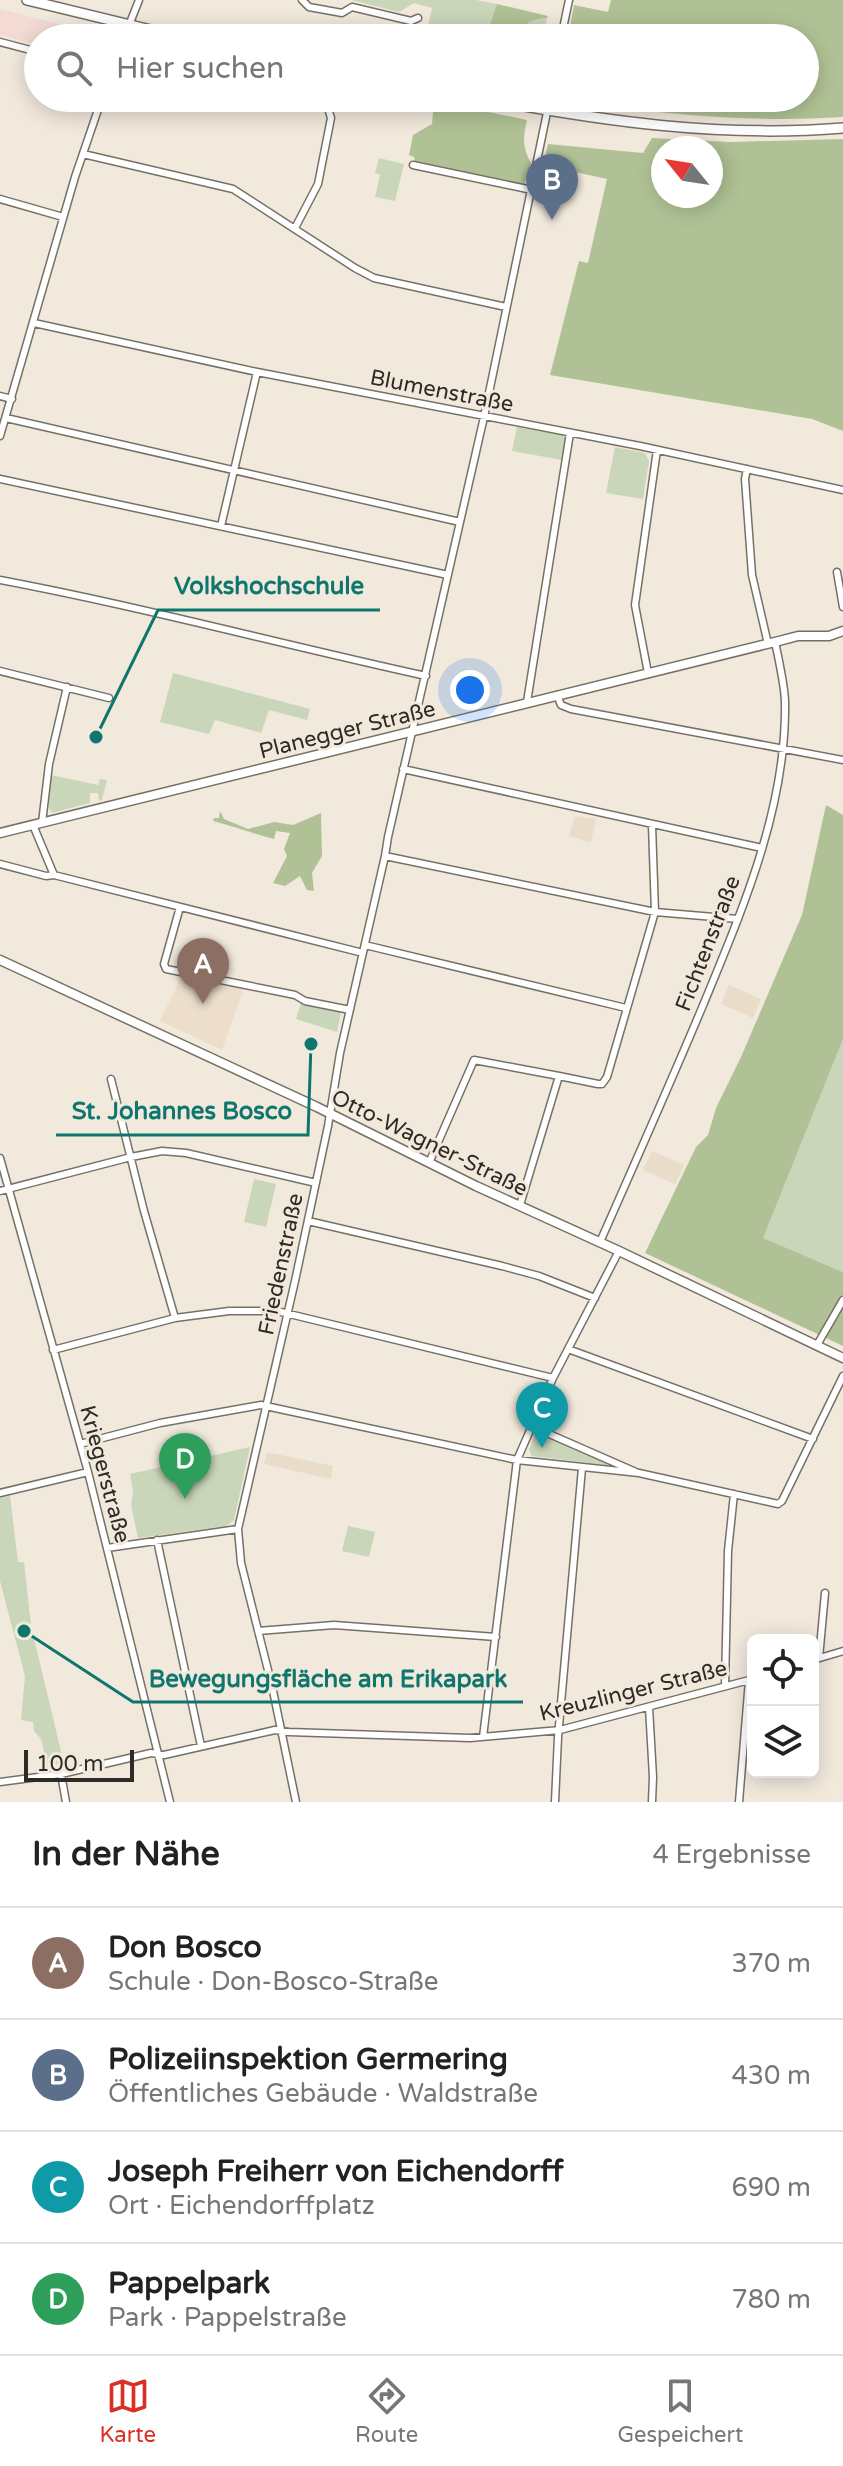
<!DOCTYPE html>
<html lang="de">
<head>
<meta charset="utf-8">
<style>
	:root { --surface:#fff; --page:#f2f2f2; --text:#222; --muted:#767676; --line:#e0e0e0; --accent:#d93025 }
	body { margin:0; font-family:"Varela Round",sans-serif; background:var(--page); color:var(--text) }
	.controls { position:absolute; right:24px; bottom:24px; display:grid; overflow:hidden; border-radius:12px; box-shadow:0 4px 20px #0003 }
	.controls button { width:72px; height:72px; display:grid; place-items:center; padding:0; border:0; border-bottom:2px solid var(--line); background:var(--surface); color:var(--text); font:40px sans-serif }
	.compass { position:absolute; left:651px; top:136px; width:72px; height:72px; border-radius:50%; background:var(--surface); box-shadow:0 4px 20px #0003; rotate:300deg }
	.scale { position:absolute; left:24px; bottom:20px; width:110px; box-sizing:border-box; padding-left:8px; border:4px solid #2e2b27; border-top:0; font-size:22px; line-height:28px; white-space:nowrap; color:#2e2b27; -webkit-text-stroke:6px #f2e9dd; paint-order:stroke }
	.you { position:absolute; left:470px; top:690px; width:28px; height:28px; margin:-20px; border:6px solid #fff; border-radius:50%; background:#1a73e8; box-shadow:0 0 0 12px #1a73e833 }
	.badge { display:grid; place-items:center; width:52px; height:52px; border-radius:50%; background:var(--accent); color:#fff; font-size:26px; font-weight:700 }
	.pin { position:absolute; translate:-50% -66px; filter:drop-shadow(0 2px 4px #0008) }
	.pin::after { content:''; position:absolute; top:42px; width:28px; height:24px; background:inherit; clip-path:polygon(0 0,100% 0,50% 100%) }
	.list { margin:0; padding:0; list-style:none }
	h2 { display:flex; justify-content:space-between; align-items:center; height:104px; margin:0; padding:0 32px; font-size:34px }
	h2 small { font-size:26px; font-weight:400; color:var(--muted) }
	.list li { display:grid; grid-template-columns:52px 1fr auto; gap:24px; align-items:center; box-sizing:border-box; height:112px; padding:0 32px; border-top:2px solid var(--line) }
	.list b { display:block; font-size:30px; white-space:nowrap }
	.list p { margin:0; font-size:26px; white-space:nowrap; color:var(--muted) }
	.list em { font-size:26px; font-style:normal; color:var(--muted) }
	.icon { flex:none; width:44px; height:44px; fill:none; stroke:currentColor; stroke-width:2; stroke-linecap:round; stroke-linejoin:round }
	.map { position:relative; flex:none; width:843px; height:1802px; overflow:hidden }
	.search { position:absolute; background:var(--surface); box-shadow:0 4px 20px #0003; left:24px; right:24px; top:24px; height:88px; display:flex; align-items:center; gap:20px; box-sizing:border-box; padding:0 28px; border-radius:44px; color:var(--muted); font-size:30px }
	.sheet { height:552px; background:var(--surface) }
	nav { display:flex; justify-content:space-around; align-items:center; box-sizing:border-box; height:112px; border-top:2px solid var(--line); background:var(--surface); font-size:22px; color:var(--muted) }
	nav a { display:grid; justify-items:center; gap:4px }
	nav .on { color:var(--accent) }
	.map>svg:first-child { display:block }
</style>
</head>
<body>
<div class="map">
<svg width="843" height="1802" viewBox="0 0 843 1802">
	<rect width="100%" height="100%" fill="#f2e9dd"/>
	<!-- commercial -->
	<path fill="#f4dad4" d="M0,9L102,35L104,38H38V45L0,35Z"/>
	<!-- built -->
	<path fill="#e9dcc9" d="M575,816L596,819L591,843L569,836Z
		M729,985L761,999L753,1018L721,1004Z
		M652,1151L684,1165L675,1184L643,1170Z
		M267,1452L333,1466L331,1479L264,1464Z"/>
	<!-- education -->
	<path fill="#ecdecb" d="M181,977L224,986L244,988L222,1050L160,1021Z"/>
	<!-- green -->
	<path fill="#cad6ba" d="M351,0H476L497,4L485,38H428L426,36L432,8L414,3L399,12Z
		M538,18H547L544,34L517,38L526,22Z
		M379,158L404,164L395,201L375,197L380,175L375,173Z
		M517,427L566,436L562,460L512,451Z
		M615,447L645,453L649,461L643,499L606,493Z
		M173,673L310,709L307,720L269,710L261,733L215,720L209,734L160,722Z
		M51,775L98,785L100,779L107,780L102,800L99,801L98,793H90V803L52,813C44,802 49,788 51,775Z
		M301,1003L341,1012L337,1032L296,1019Z
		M843,1039V1272L762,1238Z
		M254,1179L276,1184L266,1227L244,1222Z
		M538,1433L615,1465V1466L532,1456L529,1450L535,1434Z
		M250,1447L234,1520L226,1526L138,1538L131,1505L133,1492L130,1474Z
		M10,1496L18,1562H24L31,1626L64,1764H53L52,1767L48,1768L41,1739L34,1731L33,1722L21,1720L25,1676L0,1581V1498Z
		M348,1526L375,1532L369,1557L342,1551Z"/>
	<!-- forest -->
	<path fill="#b0c295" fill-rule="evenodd" d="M611,0H843V117C750,123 659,114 567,100L565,98H805V38H568L574,5L608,12Z
		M497,4L548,16L547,18C531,18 523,24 517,38H485Z
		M434,101L527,120C523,137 522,147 531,163L524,185L415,161L414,157L409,155L413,135L432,124Z
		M652,138L730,142L843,139V431L812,419L550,375L579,261L588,263L607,179L543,165L548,144L643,153ZM711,148V196H663V148Z
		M826,805L843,815V1039L763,1238L843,1272V1346L645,1253L696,1147L708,1135L716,1108L741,1057L802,915Z
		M220,811L224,819L248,829L274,822L293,825L321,813L322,856L312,873L314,891L307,890L300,876L285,886L273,883L287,856L284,849L290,833L276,831L274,839C253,834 234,826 213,821L214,818H219Z"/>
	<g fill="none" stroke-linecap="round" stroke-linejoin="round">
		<defs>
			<path id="minor" d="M302,0L309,7L342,13L352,7L411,21L418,18
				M124,38L139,0
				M561,38L569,0
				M0,42L38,52
				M83,154L233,189L355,268L374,278L506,307
				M413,165L532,190
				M0,199L63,217
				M295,228L318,184L331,118L325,98
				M34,323L257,372L640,446L843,490
				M0,396L12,399
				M6,418L460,522
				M0,436L75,177L102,98
				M747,469L745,479L752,575L768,644
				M0,479L448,575
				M221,526L257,372
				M837,572L843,607
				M0,580C143,607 284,645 426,676
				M0,671L109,698
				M648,673L635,605L657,450
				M557,695L561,705L571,709L843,760
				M527,702L570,433
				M403,769L762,848
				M42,823L49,764L67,687
				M33,825L54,875L363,953
				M385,856L655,912L738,919
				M0,864L46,876L54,875
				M180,907L164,964L166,969L295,995L305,1001L350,1010
				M365,945L626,1008
				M111,1079L144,1211L175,1318
				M0,1158L88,1472L170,1802
				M429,1163L474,1060L559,1076
				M0,1191L131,1157L162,1151L186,1153L316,1183
				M520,1205L559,1076L598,1084H602L607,1077L655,912L652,825
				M308,1221L502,1266L539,1276L595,1298
				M600,1242C635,1163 670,1084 704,1003C743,908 787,807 785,701C784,682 779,661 775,642
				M817,1345L843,1300
				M568,1349L813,1439
				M53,1350L175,1318L229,1311H277L553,1378
				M531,1426L636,1472
				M80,1444L160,1423L261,1405L517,1460L639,1473L778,1504L782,1501L843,1376
				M0,1493L88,1472
				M157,1540L201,1746
				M107,1548L238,1529
				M258,1631L334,1625L496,1637
				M819,1658L825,1593
				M813,1660L843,1651
				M725,1686L728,1551L734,1494
				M649,1707L653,1777L652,1802
				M483,1737L517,1460L553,1378L619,1251
				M61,1774L66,1802
				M0,1782L61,1774L151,1753L164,1755L275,1730L289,1732L470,1738L560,1730L753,1679
				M296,1802L272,1686L241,1563L238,1529L295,1281L328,1126L340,1053L385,856L388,837L484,417L550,98
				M555,1802L558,1737L582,1468
				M739,1802L749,1680"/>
			<path id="tertiary" d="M0,833L775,642L798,636H829L843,631
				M0,960L317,1107L476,1186L619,1251L843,1358"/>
			<path id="secondary" d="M27,0L184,38
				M480,98C602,121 719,138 843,128"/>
		</defs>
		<!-- minor casing -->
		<use href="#minor" stroke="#777065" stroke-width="9"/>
		<!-- tertiary casing -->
		<use href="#tertiary" stroke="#777065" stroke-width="11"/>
		<!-- secondary casing -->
		<use href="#secondary" stroke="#777065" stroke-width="12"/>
		<!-- minor -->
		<use href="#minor" stroke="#fff" stroke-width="6"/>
		<!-- tertiary -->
		<use href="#tertiary" stroke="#fff" stroke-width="8"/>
		<!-- secondary -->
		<use href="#secondary" stroke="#fff" stroke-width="9"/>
	</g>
	<g text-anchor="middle" stroke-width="6" stroke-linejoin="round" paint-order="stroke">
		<!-- street labels -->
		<g font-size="22" fill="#2e2b27" stroke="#f2e9dd">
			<text transform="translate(442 390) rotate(11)" y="8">Blumenstraße</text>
			<text transform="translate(347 729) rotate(-14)" y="8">Planegger Straße</text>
			<text transform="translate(707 943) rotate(-69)" y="8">Fichtenstraße</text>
			<text transform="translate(430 1142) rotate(26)" y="8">Otto-Wagner-Straße</text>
			<text transform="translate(280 1264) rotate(-78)" y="8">Friedenstraße</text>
			<text transform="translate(106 1474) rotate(75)" y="8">Kriegerstraße</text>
			<text transform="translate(633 1690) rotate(-14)" y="8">Kreuzlinger Straße</text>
		</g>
	</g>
	<!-- callouts -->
	<path fill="none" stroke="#0f766e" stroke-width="3" d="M96 737L158 610H380M311 1044L308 1135H56M24 1631L133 1702H523"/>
	<g fill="#0f766e" stroke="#f2e9dd" stroke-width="3">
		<circle cx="96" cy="737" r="8"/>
		<circle cx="311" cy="1044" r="8"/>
		<circle cx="24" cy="1631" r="8"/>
	</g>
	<g font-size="24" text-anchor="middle" font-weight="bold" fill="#0f766e" stroke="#f2e9dd" stroke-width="6" stroke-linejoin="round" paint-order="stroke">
		<text x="269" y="594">Volkshochschule</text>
		<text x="182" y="1119">St. Johannes Bosco</text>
		<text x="328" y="1687">Bewegungsfläche am Erikapark</text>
	</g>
</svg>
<div class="controls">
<button><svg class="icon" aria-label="locate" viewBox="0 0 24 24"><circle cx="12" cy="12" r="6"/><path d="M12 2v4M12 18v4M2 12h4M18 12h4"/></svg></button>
<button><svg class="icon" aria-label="layers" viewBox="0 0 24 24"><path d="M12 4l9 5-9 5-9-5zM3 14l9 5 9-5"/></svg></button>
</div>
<svg class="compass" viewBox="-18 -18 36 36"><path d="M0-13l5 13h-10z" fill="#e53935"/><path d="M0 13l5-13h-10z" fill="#767676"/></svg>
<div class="scale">100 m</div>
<div class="you"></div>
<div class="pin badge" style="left:203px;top:1004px;background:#8d6e63">A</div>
<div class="pin badge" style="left:552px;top:220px;background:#5c6f8a">B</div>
<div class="pin badge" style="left:542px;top:1448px;background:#0f9aa8">C</div>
<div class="pin badge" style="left:185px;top:1499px;background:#2e9e5b">D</div>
<div class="search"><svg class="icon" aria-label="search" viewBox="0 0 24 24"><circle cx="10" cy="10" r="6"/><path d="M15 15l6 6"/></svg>Hier suchen</div>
</div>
<section class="sheet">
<h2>In der Nähe<small>4 Ergebnisse</small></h2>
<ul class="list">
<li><span class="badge" style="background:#8d6e63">A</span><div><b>Don Bosco</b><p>Schule · Don-Bosco-Straße</p></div><em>370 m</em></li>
<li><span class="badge" style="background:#5c6f8a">B</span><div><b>Polizeiinspektion Germering</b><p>Öffentliches Gebäude · Waldstraße</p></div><em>430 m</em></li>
<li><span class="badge" style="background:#0f9aa8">C</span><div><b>Joseph Freiherr von Eichendorff</b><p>Ort · Eichendorffplatz</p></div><em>690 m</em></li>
<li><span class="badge" style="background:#2e9e5b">D</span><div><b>Pappelpark</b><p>Park · Pappelstraße</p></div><em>780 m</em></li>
</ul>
</section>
<nav>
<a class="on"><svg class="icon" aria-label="map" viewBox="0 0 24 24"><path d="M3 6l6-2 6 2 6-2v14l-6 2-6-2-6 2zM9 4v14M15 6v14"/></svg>Karte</a>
<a><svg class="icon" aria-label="directions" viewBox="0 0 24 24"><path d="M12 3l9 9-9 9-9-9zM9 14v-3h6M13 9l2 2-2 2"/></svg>Route</a>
<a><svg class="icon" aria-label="saved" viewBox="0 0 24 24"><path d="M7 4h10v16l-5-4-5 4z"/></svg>Gespeichert</a>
</nav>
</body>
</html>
